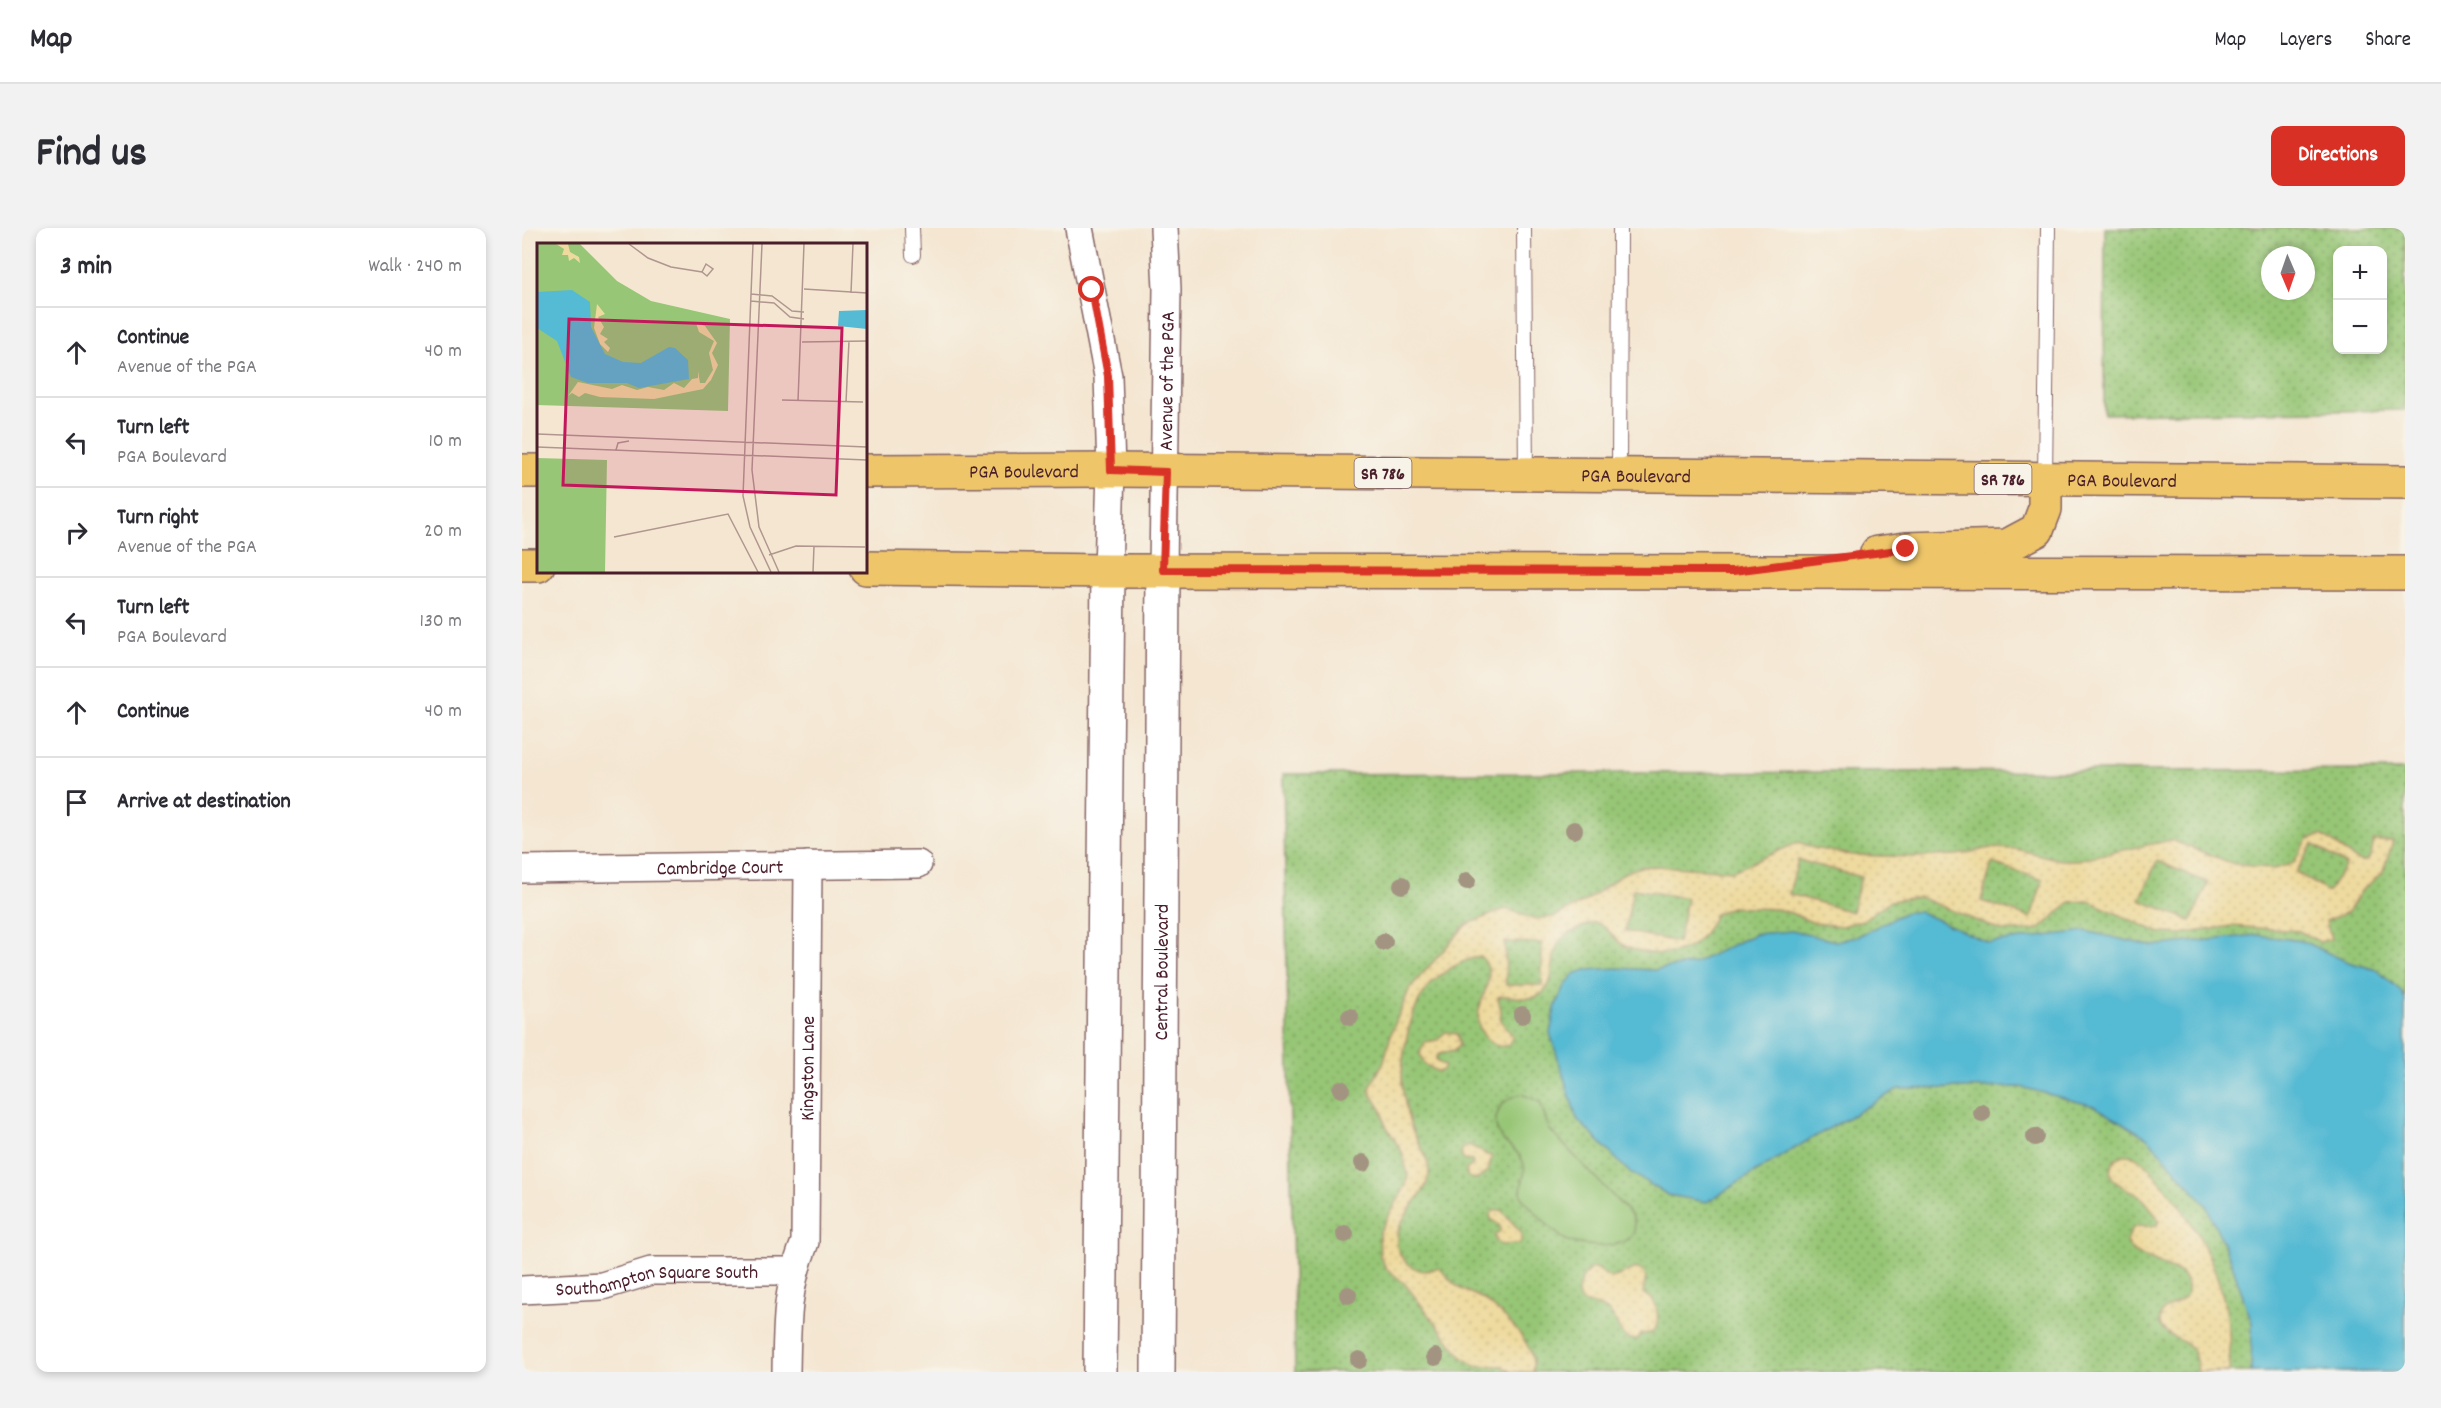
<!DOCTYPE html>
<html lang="en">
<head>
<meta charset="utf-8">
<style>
	:root { --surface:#fff; --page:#f2f2f3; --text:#2b2b33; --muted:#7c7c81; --line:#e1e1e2; --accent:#d93025 }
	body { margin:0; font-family:Dekko,sans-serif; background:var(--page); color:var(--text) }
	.controls { position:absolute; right:18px; top:18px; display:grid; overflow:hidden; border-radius:12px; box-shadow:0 3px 9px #0003 }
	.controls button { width:54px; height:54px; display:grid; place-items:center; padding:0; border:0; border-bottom:2px solid var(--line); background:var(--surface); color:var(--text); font:30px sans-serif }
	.compass { position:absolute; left:1739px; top:18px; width:54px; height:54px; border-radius:50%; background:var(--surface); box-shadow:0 3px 9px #0003; rotate:178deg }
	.stop { position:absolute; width:18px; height:18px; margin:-14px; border:4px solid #d93025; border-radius:50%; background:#fff }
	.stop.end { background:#d93025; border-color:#fff; box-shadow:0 2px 6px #0008 }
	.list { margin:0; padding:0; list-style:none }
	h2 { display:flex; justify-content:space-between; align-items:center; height:78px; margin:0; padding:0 24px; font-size:26px }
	h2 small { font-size:20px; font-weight:400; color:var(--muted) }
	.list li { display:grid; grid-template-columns:39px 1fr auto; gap:18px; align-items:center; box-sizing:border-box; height:90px; padding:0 24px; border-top:2px solid var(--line) }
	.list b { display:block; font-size:22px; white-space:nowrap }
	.list p { margin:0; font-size:20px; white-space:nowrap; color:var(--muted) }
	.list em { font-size:20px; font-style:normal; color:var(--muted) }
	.icon { flex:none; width:33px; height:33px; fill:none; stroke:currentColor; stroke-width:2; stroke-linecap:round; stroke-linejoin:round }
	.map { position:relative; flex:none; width:1883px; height:1144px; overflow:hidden; border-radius:12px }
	header { display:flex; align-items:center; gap:36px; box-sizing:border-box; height:84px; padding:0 30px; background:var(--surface); border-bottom:2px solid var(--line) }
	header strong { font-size:28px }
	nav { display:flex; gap:33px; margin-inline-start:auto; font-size:21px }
	.intro { display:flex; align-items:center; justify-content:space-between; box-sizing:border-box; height:144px; padding:0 36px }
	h1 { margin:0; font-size:42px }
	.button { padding:15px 27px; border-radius:12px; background:var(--accent); color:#fff; font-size:21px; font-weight:700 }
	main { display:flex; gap:36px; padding:0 36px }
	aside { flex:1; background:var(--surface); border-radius:12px; box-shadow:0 3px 9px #0003 }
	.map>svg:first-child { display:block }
</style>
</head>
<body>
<header>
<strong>Map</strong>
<nav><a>Map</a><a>Layers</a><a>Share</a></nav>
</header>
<div class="intro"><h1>Find us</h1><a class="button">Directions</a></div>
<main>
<aside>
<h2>3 min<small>Walk · 240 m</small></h2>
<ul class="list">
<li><svg class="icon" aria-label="ahead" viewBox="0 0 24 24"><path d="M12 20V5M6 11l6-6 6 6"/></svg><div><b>Continue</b><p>Avenue of the PGA</p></div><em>40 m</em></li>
<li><svg class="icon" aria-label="left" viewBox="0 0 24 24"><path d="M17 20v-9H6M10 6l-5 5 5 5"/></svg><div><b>Turn left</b><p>PGA Boulevard</p></div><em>10 m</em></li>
<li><svg class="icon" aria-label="right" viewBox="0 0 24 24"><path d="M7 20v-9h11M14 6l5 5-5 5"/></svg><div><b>Turn right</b><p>Avenue of the PGA</p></div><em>20 m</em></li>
<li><svg class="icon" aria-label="left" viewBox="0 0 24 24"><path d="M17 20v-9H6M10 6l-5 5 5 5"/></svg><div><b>Turn left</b><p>PGA Boulevard</p></div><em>130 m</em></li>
<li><svg class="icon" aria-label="ahead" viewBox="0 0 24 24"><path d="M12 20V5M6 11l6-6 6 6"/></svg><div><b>Continue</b></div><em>40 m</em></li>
<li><svg class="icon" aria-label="arrive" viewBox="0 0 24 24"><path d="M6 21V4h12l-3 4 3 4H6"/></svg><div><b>Arrive at destination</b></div></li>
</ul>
</aside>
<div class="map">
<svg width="1883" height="1144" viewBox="0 0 1883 1144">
	<defs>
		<pattern id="grass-dots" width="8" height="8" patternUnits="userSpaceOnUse" patternTransform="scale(1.5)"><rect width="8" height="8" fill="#97c676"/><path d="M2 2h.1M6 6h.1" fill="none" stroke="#7da061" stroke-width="1.8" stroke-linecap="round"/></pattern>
		<pattern id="sand-dots" width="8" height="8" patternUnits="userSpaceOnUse" patternTransform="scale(1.5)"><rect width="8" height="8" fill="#eeda9e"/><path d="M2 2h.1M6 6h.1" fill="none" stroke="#cebb88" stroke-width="1.8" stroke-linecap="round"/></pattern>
	</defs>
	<rect width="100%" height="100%" fill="#f7f3e8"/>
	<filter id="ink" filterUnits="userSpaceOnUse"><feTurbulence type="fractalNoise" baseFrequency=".0167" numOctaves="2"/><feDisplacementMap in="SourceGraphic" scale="12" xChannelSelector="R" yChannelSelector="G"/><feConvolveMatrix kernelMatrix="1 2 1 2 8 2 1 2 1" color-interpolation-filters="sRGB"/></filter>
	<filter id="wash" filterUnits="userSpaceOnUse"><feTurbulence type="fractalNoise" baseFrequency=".008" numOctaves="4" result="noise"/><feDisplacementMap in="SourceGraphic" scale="24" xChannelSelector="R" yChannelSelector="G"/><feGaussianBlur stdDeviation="1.35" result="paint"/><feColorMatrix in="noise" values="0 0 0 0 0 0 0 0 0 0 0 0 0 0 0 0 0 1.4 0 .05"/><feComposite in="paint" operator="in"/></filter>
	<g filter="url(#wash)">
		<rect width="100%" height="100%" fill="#f4e6d1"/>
		<!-- grass -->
		<path fill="url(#grass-dots)" stroke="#707250" stroke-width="1.5" fill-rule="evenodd" d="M1583,0H1883V182L1582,186ZM1816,22H1860V122H1816ZM1748,27H1784V63H1748Z
			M1883,542V1144H773L761,546Z"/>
		<!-- sand -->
		<path fill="url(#sand-dots)" stroke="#9c7c64" stroke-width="1.5" fill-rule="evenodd" d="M1799,607C1815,613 1850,659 1851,613H1871L1861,644L1840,662L1826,684L1804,693L1809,711L1798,714L1777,703L1709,698L1659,706L1638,705L1567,673L1548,674L1518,701L1500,703H1480L1397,669L1368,673L1341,692L1320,698L1292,695L1269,685L1254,681L1209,679L1193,686C1179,717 1162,729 1127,725C1117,723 1109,722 1101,717C1089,709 1086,698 1072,694C1062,699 1041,705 1036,716C1027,733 1036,762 1013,769C1000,773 988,765 976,769L979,783L978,792L991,808L987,816C973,825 955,805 956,790C956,768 979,747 958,728C939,733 922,742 908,757C885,783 875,842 883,875C885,885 887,896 892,906C898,918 906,929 907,943C908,969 867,990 876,1022C879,1032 893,1043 903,1043C908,1043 912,1040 917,1040C923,1046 930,1055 937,1060C944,1064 952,1066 959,1070C978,1083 1018,1118 1010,1144H990L979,1138H953L940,1129L883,1056L864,1040L858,1028L857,1005L883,959L886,947L880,924L863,896L860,883L847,862L862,833L870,803L888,760L944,697L983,681L997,685L1010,691L1032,689L1064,673L1102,645L1118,639L1135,638L1211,643L1277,614L1291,620L1329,627L1392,629L1435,627L1469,620L1494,621L1538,632H1554L1649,612L1712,636L1753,641L1771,635L1786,611ZM1791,616L1824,637L1806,664L1774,644ZM1276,632L1339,649L1330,684L1267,666ZM1635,633L1686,655L1669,693L1618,672ZM1470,635L1521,652L1509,690L1459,673ZM1111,661L1165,670L1156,714L1103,703ZM983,714L1020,715V757H984Z
			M923,804L935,806L937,817L932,823L917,826L914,829V833L923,838L921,842L916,844L902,836L898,825L903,814L916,812Z
			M947,917L970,929L966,942L956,951L948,950L944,946V942L951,936L950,933L941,932L939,924L942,919Z
			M1602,927C1619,926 1627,940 1637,952C1685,1007 1713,1070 1707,1144H1676C1675,1137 1674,1128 1670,1121C1663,1111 1635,1107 1638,1090C1641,1073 1670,1078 1665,1057C1664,1052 1663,1049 1659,1045L1611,1024L1604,1014L1611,1000C1620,996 1627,1000 1635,997L1637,993C1632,985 1628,977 1620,970C1610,961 1584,956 1589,939C1591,931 1595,930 1602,927Z
			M979,982L999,1004L1000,1013L997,1016L979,1017L974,1013L973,1007L978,1003V998L969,991L968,986L972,983Z
			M1069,1040H1074L1088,1050L1096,1048L1113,1040L1122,1043L1124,1049L1121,1065C1125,1067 1130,1070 1132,1074C1136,1082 1139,1102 1128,1105C1125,1106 1122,1105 1119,1106L1115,1111H1106C1094,1104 1096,1090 1086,1083C1078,1076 1067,1078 1058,1072C1052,1060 1060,1049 1069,1040Z"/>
		<!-- park -->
		<path fill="#97c676" stroke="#707250" stroke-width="1.5" d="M1000,866L1018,874L1027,901L1110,988C1126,1024 1064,1021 1044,1012C1033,1007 1010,980 1000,970C996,958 1005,948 1002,937C999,924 989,921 981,912C965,893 978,870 1000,866Z"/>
		<!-- water -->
		<path fill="#55bad3" stroke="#506c7f" stroke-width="1.5" d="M1384,684H1398L1467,715L1563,703L1629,718L1735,707L1780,713L1826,734L1855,742L1879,763L1883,772V1144H1729L1730,1095L1709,1033L1684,977L1626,910L1572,878L1499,859L1376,861L1266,924L1185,974L1146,967L1106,943L1055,891L1028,805L1033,780L1043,758L1052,746L1064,742L1095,740L1132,742L1171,736L1233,706L1270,703L1314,713L1334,709Z"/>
	</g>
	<g filter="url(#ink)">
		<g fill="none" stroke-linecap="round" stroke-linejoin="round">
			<defs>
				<path id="service" d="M390,0L391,27
					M1002,0L1004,247
					M1097,247L1098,0
					M1523,251L1526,0"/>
				<g id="minor">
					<path d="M557,0L586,148L589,242L586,343"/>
					<path id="s1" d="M641,342L645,61L642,0"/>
					<path id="s2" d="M0,641L396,636"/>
					<path id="s3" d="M0,1062L80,1058L129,1043H271"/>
					<path id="s4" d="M264,1144C265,1095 264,1061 283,1014L286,637"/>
				</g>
				<g id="tertiary">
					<path d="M578,1144L586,343"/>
					<path id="s5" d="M636,1144L641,342"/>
				</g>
				<g id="primary">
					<path d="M0,243H16"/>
					<path id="s6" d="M344,243L589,242L1883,254"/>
					<path d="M1355,325L1384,321L1485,318L1515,302L1523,281V251"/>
					<path d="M0,337H16"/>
					<path d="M344,340L586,343L1883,345"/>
				</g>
			</defs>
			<!-- service casing -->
			<use href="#service" stroke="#866565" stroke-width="16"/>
			<!-- minor casing -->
			<use href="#minor" stroke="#866565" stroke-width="30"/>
			<!-- tertiary casing -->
			<use href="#tertiary" stroke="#866565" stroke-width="36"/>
			<!-- primary casing -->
			<use href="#primary" stroke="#866565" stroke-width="36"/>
			<!-- service -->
			<use href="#service" stroke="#fff" stroke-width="14"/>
			<!-- minor -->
			<use href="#minor" stroke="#fff" stroke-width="27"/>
			<!-- tertiary -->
			<use href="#tertiary" stroke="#fff" stroke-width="33"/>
			<!-- primary -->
			<use href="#primary" stroke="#eec569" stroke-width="33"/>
		</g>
		<!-- trees -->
		<g fill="#a39482">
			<circle cx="1052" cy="602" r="9"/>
			<circle cx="945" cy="653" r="9"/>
			<circle cx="880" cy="657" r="9"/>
			<circle cx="862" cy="714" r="9"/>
			<circle cx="1000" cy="787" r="9"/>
			<circle cx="828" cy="789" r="9"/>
			<circle cx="819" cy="861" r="9"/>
			<circle cx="1460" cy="885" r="9"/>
			<circle cx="1513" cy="909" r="9"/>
			<circle cx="841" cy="935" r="9"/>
			<circle cx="823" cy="1006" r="9"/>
			<circle cx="826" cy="1067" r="9"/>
			<circle cx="913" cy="1129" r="9"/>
			<circle cx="837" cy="1132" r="9"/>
		</g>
	</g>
	<g fill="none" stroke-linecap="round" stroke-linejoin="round" filter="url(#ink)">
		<!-- route -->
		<path stroke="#d93025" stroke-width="8" d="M570,62L586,148L589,242L644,244L641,342L1211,343L1384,321"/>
	</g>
	<g text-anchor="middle" stroke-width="6" stroke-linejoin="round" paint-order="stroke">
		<!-- shield labels -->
		<g fill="#f7f3e8" stroke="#7e5f64" stroke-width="1.5">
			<rect x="832.5" y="230" width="57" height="30" rx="4.5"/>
			<rect x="1452.5" y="236" width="57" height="30" rx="4.5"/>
		</g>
		<g font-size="18" font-weight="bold" fill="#4a1f2b">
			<text x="861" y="251">SR 786</text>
			<text x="1481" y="257">SR 786</text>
		</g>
		<!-- street labels -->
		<g font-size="20" fill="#4a1f2b" stroke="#f7f3e8">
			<text dy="7" stroke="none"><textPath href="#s1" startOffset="189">Avenue of the PGA</textPath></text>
			<text dy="7" stroke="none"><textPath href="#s6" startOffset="158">PGA Boulevard</textPath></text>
			<text dy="7" stroke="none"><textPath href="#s6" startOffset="770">PGA Boulevard</textPath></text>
			<text dy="7" stroke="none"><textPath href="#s6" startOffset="1256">PGA Boulevard</textPath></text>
			<text dy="7" stroke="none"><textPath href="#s2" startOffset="198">Cambridge Court</textPath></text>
			<text dy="7" stroke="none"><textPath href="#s5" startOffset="400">Central Boulevard</textPath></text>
			<text dy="7" stroke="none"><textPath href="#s4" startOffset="306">Kingston Lane</textPath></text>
			<text dy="7" stroke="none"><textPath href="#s3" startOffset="136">Southampton Square South</textPath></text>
		</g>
	</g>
	<!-- overview -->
	<g transform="translate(15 15)">
		<rect width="330" height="330" fill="#f4e6d1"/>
		<path d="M0,1H43L80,38L114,58L193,76L191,168L0,162ZM0,215L70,217L68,329H0Z" fill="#97c676"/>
		<path d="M31,1L33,9L42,14L43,20L37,15L32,18L31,12H25L27,6L19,1ZM60,61L68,71L61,74L67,84L63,91L71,96L67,99L73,105L71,109L63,101L57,85ZM159,80L168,83L180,100L175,110L181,122L174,137L166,146L117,156L63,154L48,150L42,154L35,150L31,153L41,139L75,146L85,142L100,147L111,144L127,147L137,140L147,145L155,136L161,135V128L163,140H168L176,127L172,110L177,98L162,89Z" fill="#eeda9e"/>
		<path d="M145,98L159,106L161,120H156L143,102Z" fill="#97c676"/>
		<path d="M35,47L53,59L54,84L68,111L86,119L104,120L132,104L138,105L151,117L152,136L102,145L90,140H51L34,134L20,98L0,85V49ZM330,67V86L301,83L302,68Z" fill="#55bad3"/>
		<path fill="none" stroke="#b0968f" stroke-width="1.5" d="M92,1L111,15L134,24L165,29L170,33L176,26L169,21L165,29M216,1L206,253L213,284L234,329M225,1L215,227L222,284L242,329M267,46L330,50M314,50L316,1M214,51L235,53L255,68L267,69M214,58L237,60L253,74L267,76M265,99L330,98M245,157L326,159M261,158L267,1M309,159L312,98M0,191L330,204M0,204L330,217M79,207L81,200L92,198M77,294L191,271L221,329M232,312L259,303L328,304M276,329L277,303"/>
		<path fill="#c2185b" fill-opacity="0.15" stroke="#c2185b" stroke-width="3" d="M32,76L305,85L299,252L26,242Z"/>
		<rect width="330" height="330" fill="none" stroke="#4a1f2b" stroke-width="3"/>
	</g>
</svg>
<div class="controls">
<button>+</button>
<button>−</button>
</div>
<svg class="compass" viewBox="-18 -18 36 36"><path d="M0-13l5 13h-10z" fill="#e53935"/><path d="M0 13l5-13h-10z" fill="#7c7c81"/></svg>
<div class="stop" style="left:570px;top:62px"></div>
<div class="stop end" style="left:1384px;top:321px"></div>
</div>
</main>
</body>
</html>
